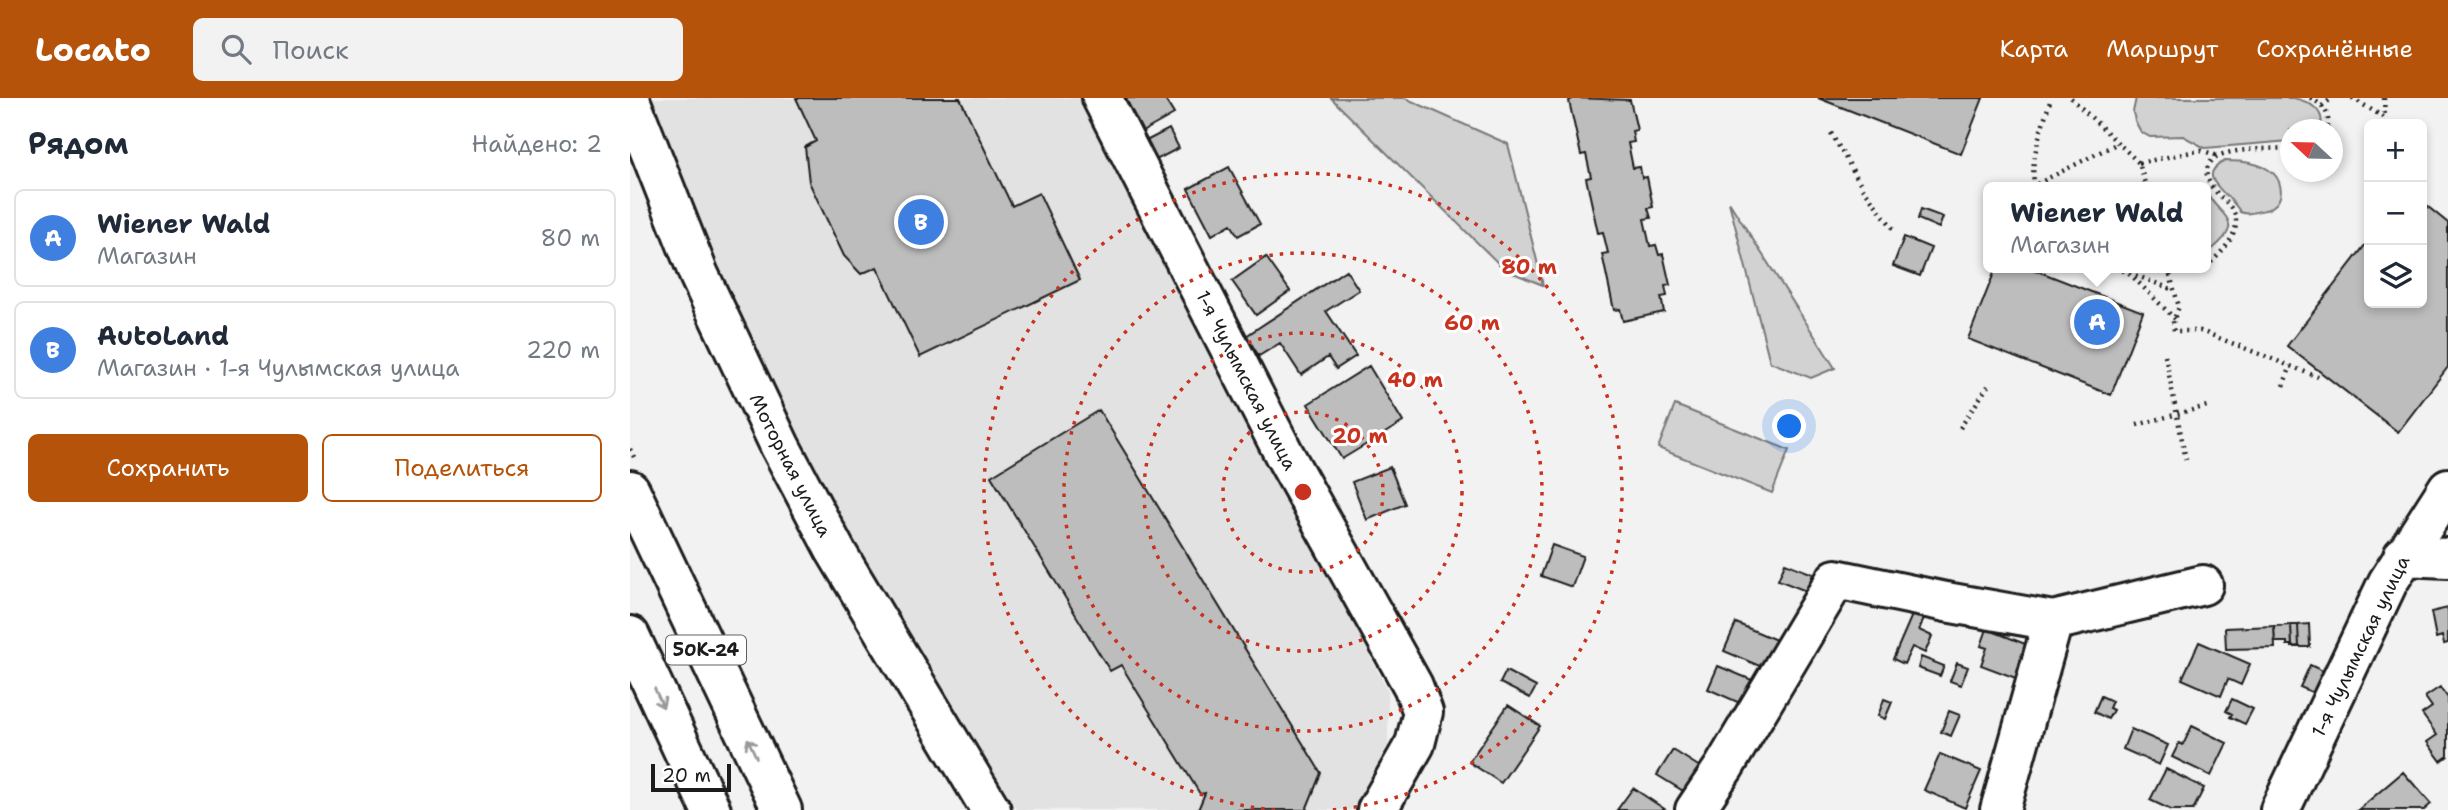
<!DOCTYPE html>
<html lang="ru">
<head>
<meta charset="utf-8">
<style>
	:root { --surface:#fff; --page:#f2f2f3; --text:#1f2937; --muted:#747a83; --line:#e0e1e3; --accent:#b45309 }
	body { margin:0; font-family:"Shantell Sans",sans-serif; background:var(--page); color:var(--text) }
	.controls { position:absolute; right:21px; top:21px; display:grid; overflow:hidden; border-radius:10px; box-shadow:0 4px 10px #0003 }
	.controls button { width:63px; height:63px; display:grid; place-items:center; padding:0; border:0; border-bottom:2px solid var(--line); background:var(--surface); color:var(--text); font:35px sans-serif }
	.compass { position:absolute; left:1650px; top:21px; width:63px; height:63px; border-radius:50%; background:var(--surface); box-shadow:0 4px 10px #0003; rotate:292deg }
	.scale { position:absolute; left:21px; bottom:18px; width:80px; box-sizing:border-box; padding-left:7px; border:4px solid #1c1c1c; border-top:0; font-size:19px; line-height:24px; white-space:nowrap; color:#1c1c1c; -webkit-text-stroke:5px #fff; paint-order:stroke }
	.you { position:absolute; left:1160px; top:329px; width:24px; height:24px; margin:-18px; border:5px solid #fff; border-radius:50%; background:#1a73e8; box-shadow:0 0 0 10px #1a73e833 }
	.badge { display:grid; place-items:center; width:46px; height:46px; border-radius:50%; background:var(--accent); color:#fff; font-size:23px; font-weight:700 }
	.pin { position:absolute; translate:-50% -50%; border:4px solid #fff; box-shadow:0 2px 7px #0006 }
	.popup { position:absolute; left:1353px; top:84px; width:228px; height:91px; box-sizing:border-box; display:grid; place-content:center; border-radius:10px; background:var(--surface); filter:drop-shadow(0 2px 5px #0005); font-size:23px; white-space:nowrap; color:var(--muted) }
	.popup b { font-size:26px; color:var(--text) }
	.popup::after { content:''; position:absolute; left:50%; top:100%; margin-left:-14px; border:14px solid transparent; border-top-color:var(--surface) }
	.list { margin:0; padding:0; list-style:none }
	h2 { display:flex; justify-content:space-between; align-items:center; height:91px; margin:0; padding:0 28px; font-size:30px }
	h2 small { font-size:23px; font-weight:400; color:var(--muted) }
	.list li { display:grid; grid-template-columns:46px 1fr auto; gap:21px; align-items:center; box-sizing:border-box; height:98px; margin:0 14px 14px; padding:0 14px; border:2px solid var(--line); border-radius:10px }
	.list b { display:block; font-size:26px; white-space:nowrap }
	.list p { margin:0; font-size:23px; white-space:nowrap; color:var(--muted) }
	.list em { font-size:23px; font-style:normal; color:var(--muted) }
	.actions { display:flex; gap:14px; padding:21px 28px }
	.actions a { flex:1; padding:16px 0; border:2px solid var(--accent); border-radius:10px; text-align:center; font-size:24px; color:var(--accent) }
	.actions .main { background:var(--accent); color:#fff }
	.icon { flex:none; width:38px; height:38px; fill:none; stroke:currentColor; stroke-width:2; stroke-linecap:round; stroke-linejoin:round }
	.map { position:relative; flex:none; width:1818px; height:712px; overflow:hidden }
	header { display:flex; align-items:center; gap:42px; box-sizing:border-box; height:98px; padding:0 35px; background:var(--accent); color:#fff }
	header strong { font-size:33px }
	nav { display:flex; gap:38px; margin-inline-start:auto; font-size:24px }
	.search { width:490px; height:63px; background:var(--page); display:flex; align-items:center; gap:18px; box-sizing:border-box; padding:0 24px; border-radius:10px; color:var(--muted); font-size:26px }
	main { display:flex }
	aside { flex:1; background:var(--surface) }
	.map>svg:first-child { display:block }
</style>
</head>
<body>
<header>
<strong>Locato</strong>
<div class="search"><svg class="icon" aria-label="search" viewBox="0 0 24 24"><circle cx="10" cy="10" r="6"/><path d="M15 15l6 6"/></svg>Поиск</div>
<nav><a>Карта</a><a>Маршрут</a><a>Сохранённые</a></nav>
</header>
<main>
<aside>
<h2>Рядом<small>Найдено: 2</small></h2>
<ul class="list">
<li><span class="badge" style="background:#3f7fe0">A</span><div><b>Wiener Wald</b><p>Магазин</p></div><em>80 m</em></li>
<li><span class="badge" style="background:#3f7fe0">B</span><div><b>AutoLand</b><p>Магазин · 1-я Чулымская улица</p></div><em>220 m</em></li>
</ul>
<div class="actions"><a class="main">Сохранить</a><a>Поделиться</a></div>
</aside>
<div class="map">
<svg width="1818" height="712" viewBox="0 0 1818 712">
	<rect width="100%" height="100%" fill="#f2f2f2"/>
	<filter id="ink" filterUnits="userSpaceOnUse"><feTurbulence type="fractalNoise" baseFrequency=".0143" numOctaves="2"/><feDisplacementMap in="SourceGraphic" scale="14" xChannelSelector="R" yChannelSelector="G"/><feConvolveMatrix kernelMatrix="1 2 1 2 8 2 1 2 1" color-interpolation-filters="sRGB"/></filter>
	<g filter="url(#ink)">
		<!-- built -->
		<path fill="#e2e2e2" d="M19,0H463L758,594V647L722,712H387L164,345Z"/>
		<!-- green -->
		<path fill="#d2d2d2" stroke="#777" stroke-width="2" d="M701,0H775L878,46L913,187L875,172Z
			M1506,0H1663C1679,3 1697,13 1690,31L1660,32V43L1575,50L1553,38L1520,39L1511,34L1505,23L1503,14Z
			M1595,63C1610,63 1627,64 1639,72C1652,80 1656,100 1642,109C1637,113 1632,112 1626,114C1619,115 1617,117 1610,114C1603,97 1561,79 1595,63Z
			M1576,94C1589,119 1619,122 1580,153L1576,152Z
			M1099,104L1205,270L1181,280L1140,264Z
			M1045,307L1159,352L1142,395L1028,350Z"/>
		<!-- building -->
		<path fill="#bdbdbd" stroke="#1c1c1c" stroke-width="2" d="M166,0H330L382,108L409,95L450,182L290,259L247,169L231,176L214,158L179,84L175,49L186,43Z
			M495,0H534L544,16L512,34L493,1Z
			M944,0L1000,2L1007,32L1002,33L1004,44L998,45L1003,70L1010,69L1012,80L1017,79L1023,109L1018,110L1021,120L1014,121L1020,148L1026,147L1029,157L1033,156L1040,187L1035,188L1037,198L1031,199L1034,214L993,223L990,211L984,212L972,156L978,155L973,134L968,135L956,80L961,79L956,56L951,57L939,3Z
			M1188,0H1353L1331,56Z
			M539,31L549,50L526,62L516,43Z
			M599,69L630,126L608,138L601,126L582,137L558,91Z
			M1792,104L1818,125V269L1768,334L1657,248L1739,142V205H1792Z
			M1291,111L1313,119L1309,130L1288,121Z
			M1274,139L1301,150L1290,178L1263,168Z
			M636,159L660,193L626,217L602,183Z
			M1366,170H1400L1513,214L1481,297L1338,241Z
			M716,172L729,192L696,213L726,258L706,271L698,259L671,277L650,245L629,258L616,238Z
			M739,268L773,324L712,361L678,306Z
			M469,312L691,675L676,712H568L575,695L570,696L491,567L480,573L361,378Z
			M760,369L775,406L737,422L722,384Z
			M922,447L953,458L942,489L911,478Z
			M1155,465L1183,476L1176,493L1148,482Z
			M1285,510L1296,515L1289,532L1302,538L1295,555L1282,549L1274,566L1263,561Z
			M1818,510V545L1814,546L1812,538L1806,540L1801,514Z
			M1106,525L1151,544L1139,572L1094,553Z
			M1679,526L1680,549H1669L1668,527Z
			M1661,527H1668L1669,548L1662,549Z
			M1661,527L1662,547H1657V544H1645L1644,528Z
			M1644,528L1645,550L1596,551L1595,530Z
			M1357,531L1403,549L1391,582L1351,567L1357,550L1351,548Z
			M1569,544L1620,566L1611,587L1598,581L1591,598L1552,581Z
			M1291,559L1314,568L1310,578L1288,570Z
			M1327,565L1338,569L1331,587L1320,583Z
			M1680,567L1695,574L1686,596L1670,589Z
			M1088,568L1122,582L1112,606L1078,591Z
			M876,573L906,589L900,600L870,585Z
			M1810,589L1818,600V658L1811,663L1797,644L1807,637L1792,616L1802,609L1795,599Z
			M1471,598L1482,603L1479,610L1483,612L1478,621L1464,614Z
			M1254,601L1262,604L1255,621L1248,618Z
			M1602,601L1623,611L1615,626L1600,619L1602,616L1596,613Z
			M878,607L910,628L871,685L839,664Z
			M1319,613L1330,617L1321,638L1311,634Z
			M1562,628L1597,645L1581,678L1542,659L1549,645L1553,647Z
			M1501,631L1538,647L1529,667L1493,651Z
			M1043,652L1070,669L1055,694L1027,677Z
			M1310,656L1351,673L1335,710L1294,692Z
			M1536,671L1574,690L1563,712H1541L1520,702Z
			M1773,674L1801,706L1794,712H1728Z
			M1003,690L1036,712H987Z"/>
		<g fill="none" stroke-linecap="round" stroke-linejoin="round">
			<defs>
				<path id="minor" d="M472,0L654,356L783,588L793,614L785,646L747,712
					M0,2L69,177L150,348L205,452L361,712
					M1773,458L1818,460
					M1065,712L1094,669L1206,481L1316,504L1423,523L1573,487
					M1370,712L1423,523
					M1650,712L1758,484L1818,390"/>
				<path id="major" d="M0,392L152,712
					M0,538L81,712"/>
			</defs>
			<!-- minor casing -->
			<use href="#minor" stroke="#1c1c1c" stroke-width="44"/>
			<!-- major casing -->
			<use href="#major" stroke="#1c1c1c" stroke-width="44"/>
			<!-- path -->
			<path stroke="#1c1c1c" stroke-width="4.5" stroke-dasharray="2 5" stroke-linecap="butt" d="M1441,0L1509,65L1516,89
				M1680,0C1694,7 1701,16 1697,32
				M1722,0L1755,20
				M1754,0L1755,20
				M1692,8L1702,0
				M1201,35L1233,90L1265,133
				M1509,65L1571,52L1588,58
				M1405,88C1398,64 1414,24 1421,0
				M1401,89L1488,45
				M1576,169C1589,157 1615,133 1603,113C1593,96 1579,95 1576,72C1579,67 1581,62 1586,59C1602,50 1642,51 1660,50
				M1486,170L1544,192
				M1538,170L1549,209L1543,223L1544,233H1571L1688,279
				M1543,170C1554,175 1563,175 1573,170
				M1499,175L1545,221
				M1535,257L1556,362
				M1653,288L1661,268
				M1507,327L1577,308
				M1330,330L1358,288
				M0,351L6,363"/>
			<!-- minor -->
			<use href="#minor" stroke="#fff" stroke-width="38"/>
			<!-- major -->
			<use href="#major" stroke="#fff" stroke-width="38"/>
		</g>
		<!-- one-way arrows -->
		<defs><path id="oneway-shaft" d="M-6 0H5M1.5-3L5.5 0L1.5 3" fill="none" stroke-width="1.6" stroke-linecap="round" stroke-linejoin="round" transform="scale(1.75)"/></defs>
		<g stroke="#999">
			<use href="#oneway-shaft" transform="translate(29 600) rotate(65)"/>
			<use href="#oneway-shaft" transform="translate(122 650) rotate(-115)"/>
		</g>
	</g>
	<!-- distance rings -->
	<g fill="none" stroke="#c8321e" stroke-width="3.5" stroke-dasharray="3.5 7">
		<circle cx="673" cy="394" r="80"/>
		<circle cx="673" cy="394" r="159"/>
		<circle cx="673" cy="394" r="239"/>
		<path d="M645 712A319 319 0 1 1 701 712"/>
	</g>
	<g text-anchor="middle" stroke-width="6" stroke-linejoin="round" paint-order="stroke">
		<!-- shield labels -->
		<rect fill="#fff" stroke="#606060" stroke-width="2" x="36" y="537.5" width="80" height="29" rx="5"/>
		<g font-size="18" font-weight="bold" fill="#1c1c1c">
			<text x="76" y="558">50К-24</text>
		</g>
		<!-- street labels -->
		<g font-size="19" fill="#1c1c1c" stroke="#fff">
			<text transform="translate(617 282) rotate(63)" y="7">1-я Чулымская улица</text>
			<text transform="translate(161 367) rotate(63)" y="7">Моторная улица</text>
			<text transform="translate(1730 548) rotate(-64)" y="7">1-я Чулымская улица</text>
		</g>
	</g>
	<circle cx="673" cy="394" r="10" fill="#c8321e" stroke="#fff" stroke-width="3.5"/>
	<g font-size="21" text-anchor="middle" font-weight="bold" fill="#c8321e" stroke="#fff" stroke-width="6" stroke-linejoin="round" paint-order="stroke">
		<text x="899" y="176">80 m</text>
		<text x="842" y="232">60 m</text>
		<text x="785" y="289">40 m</text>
		<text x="730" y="345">20 m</text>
	</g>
</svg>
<div class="controls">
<button>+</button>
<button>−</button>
<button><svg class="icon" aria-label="layers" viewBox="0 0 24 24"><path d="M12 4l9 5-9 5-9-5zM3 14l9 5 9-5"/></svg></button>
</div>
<svg class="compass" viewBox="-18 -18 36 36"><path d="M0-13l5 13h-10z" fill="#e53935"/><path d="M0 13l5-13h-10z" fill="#747a83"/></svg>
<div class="scale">20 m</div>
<div class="you"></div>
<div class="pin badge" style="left:1467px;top:224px;background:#3f7fe0">A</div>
<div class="popup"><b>Wiener Wald</b>Магазин</div>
<div class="pin badge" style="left:291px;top:124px;background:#3f7fe0">B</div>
</div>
</main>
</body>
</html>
